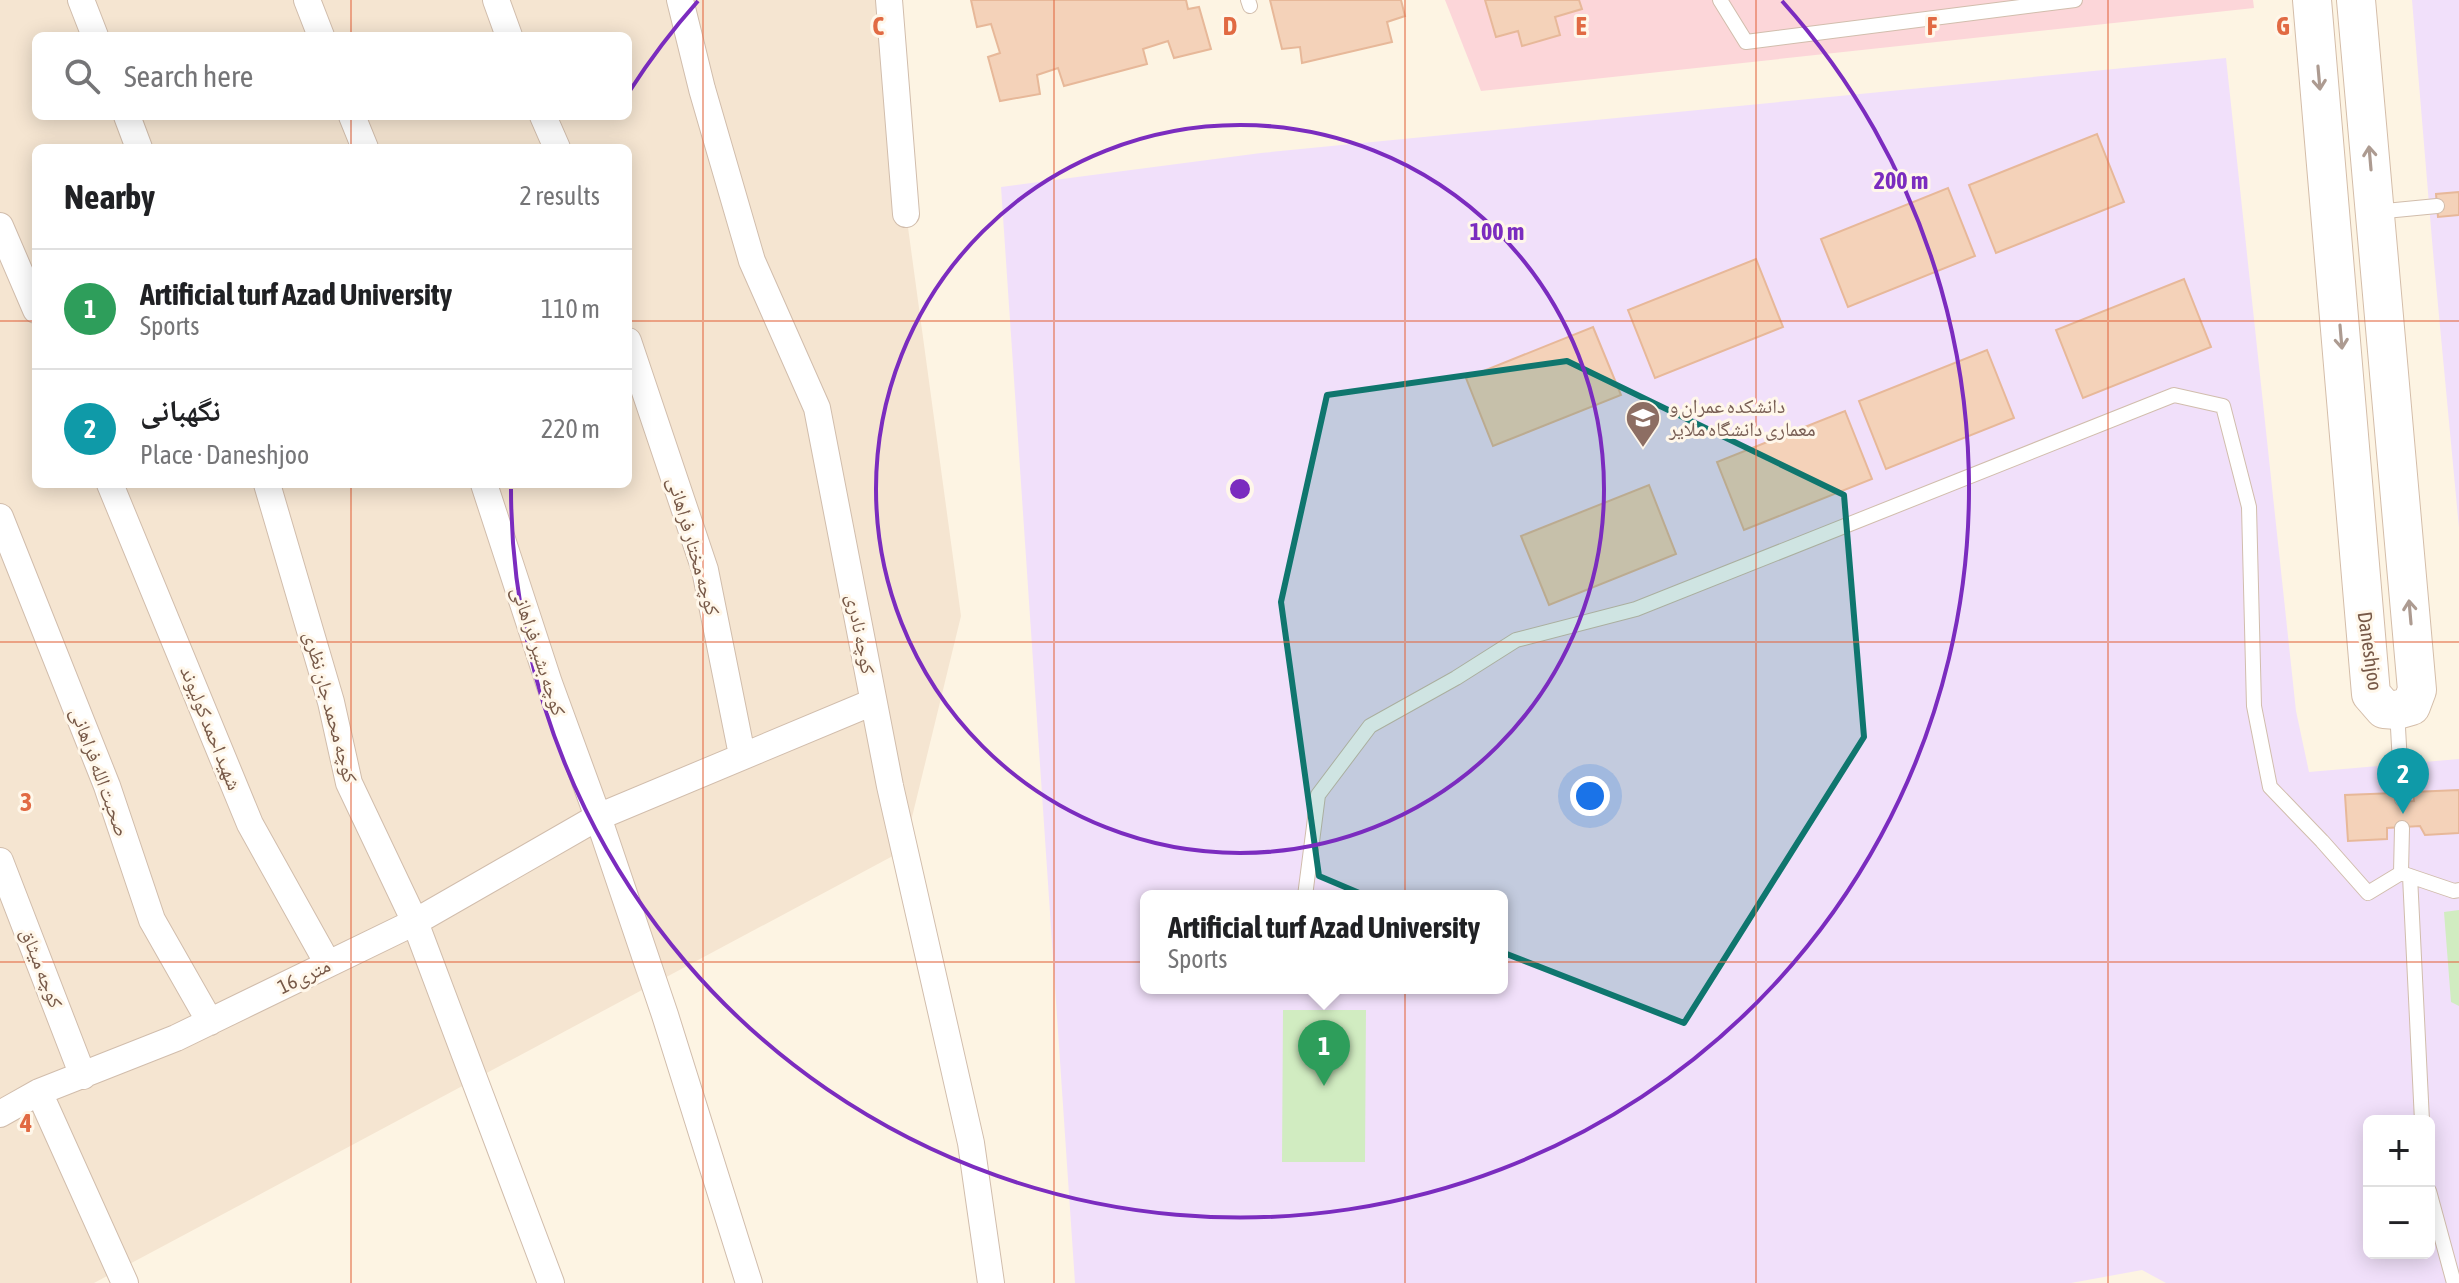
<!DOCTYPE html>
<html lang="en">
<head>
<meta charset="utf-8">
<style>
	:root { --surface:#fff; --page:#f6f6f6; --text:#202124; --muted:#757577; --line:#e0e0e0; --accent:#0f766e }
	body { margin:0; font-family:"Asap Condensed","Noto Naskh Arabic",sans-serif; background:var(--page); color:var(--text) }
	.controls { position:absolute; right:24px; bottom:24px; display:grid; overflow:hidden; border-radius:12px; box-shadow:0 4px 20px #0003 }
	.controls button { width:72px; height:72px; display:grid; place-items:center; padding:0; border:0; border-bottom:2px solid var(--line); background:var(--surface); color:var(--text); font:40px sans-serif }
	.you { position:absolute; left:1590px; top:796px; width:28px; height:28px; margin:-20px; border:6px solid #fff; border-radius:50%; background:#1a73e8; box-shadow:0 0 0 12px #1a73e833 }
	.badge { display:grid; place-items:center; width:52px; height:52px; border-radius:50%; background:var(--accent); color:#fff; font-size:26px; font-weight:700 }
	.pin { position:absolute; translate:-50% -66px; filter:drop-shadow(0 2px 4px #0008) }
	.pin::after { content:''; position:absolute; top:42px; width:28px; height:24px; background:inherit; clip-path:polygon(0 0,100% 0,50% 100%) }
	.popup { position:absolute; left:1140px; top:890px; width:368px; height:104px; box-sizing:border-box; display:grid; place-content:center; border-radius:12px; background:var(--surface); filter:drop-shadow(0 2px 6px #0005); font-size:26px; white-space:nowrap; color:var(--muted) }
	.popup b { font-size:30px; color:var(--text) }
	.popup::after { content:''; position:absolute; left:50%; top:100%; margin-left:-16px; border:16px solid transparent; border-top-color:var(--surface) }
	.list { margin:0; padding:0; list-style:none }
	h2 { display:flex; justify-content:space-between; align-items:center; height:104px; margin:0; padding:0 32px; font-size:34px }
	h2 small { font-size:26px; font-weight:400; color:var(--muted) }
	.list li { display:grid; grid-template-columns:52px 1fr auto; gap:24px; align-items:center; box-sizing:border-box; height:120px; padding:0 32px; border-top:2px solid var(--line) }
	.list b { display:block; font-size:30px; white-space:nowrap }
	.list p { margin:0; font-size:26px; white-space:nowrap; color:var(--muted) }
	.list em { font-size:26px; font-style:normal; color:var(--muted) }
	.icon { flex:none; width:44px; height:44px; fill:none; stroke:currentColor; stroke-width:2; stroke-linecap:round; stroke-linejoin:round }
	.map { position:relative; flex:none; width:2459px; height:1283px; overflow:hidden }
	.search { position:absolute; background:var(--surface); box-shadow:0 4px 20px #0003; left:32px; top:32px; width:600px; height:88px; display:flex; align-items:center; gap:20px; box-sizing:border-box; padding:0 28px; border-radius:12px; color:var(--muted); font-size:30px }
	.panel { position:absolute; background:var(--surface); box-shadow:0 4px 20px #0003; left:32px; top:144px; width:600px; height:344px; border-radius:12px }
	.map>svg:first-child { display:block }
</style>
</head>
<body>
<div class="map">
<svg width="2459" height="1283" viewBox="0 0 2459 1283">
	<rect width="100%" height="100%" fill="#fdf4e3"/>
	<!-- residential -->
	<path fill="#f5e5d1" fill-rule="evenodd" d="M0,0H877L961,616L904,850L94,1283H0ZM36,36H628V116H36ZM36,148H628V484H36Z"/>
	<!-- education -->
	<path fill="#f1e0fa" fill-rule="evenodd" d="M2412,0H2459V528L2433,252Z
		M2226,58L2296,711L2309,772L2459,759V1283H2166L2142,1270L2071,1283H1075L1001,187L1261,153ZM1146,896H1502V988H1146ZM2369,1121H2429V1253H2369Z"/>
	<!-- medical -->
	<path fill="#fcd6d9" d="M1445,0H2253L2254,8L1481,91Z"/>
	<!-- green -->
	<path fill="#d1ecc1" d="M2459,910V1006L2451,1002L2444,912Z
		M1283,1010H1366L1365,1162H1282Z"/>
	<!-- building -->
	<path fill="#f4d2b9" stroke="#e7b899" stroke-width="2" d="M971,0H1186L1188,9L1199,7L1211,49L1174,58L1168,41L1143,49L1147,64L1064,86L1058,68L1037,75L1040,94L1000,101L988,57L1000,53L991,24L977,27Z
		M1270,0H1401L1405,16L1387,22L1392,42L1302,63L1300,47L1282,49Z
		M1485,0H1579L1582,9L1555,17L1560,35L1522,46L1518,31L1496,37Z
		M2097,134L2124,202L1996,253L1969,185Z
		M1948,188L1975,256L1848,307L1821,239Z
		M2459,192V215L2438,217L2436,194Z
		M1756,259L1783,327L1655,378L1628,310Z
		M2184,279L2211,347L2083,398L2056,330Z
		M1593,327L1621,395L1493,446L1466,378Z
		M1987,350L2014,418L1886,469L1859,401Z
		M1845,411L1872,479L1744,530L1717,462Z
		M1649,485L1676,554L1549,605L1521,536Z
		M2459,790V833L2425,835L2420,826L2387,828V839L2348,841L2345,795L2395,793L2396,802L2414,801L2413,792Z"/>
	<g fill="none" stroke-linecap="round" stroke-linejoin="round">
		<defs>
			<path id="lane" d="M1248,0L1250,6
				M1720,0L1746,42L2075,0
				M2375,212L2437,206
				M2397,710L2402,799
				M2401,873L2402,828
				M2410,876L2422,1121
				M1305,896L1318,795L1370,726L1456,678L1516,640L1636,609L2174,395L2223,406L2249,507L2254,706L2270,787L2322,841L2368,893L2401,873L2454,891L2459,890
				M2429,1191L2454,1283"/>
			<path id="street" d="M81,0L95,36
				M307,0L321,36
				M496,0L509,36
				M680,0L702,89L752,261L817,408L890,786L971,1143L991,1283
				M889,0L906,214
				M127,116L139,148
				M352,116L365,148
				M543,116L557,148
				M0,226L36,310
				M628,341L705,570L742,755
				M110,484L250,824L328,964
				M267,484L331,702L349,783L415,922L551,1283
				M484,484L549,683L598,817L665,1015L749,1283
				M0,517L107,786L152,920L210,1022
				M0,861L83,1076
				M39,1092L125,1283
				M0,1114L39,1092L176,1038L415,922L598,817L873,702"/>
			<path id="secondary" d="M2312,0L2371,694L2384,709L2397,710L2411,706L2417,690L2356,0"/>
		</defs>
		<!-- lane casing -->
		<use href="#lane" stroke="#d1bdac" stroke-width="16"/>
		<!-- street casing -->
		<use href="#street" stroke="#d1bdac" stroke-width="28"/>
		<!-- secondary casing -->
		<use href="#secondary" stroke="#d4bda9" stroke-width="40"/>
		<!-- lane -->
		<use href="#lane" stroke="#fff" stroke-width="14"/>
		<!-- street -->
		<use href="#street" stroke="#fff" stroke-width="26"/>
		<!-- secondary -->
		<use href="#secondary" stroke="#fff" stroke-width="38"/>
	</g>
	<!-- one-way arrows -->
	<defs><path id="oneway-shaft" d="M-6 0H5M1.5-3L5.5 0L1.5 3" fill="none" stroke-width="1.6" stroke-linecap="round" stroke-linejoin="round" transform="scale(2)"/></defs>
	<g stroke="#ad9b91">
		<use href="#oneway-shaft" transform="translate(2319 78) rotate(85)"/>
		<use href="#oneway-shaft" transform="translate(2370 158) rotate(-95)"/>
		<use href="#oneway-shaft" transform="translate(2341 337) rotate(85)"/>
		<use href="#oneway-shaft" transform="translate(2410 612) rotate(-95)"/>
	</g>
	<!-- marked area -->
	<path fill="#0f766e" fill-opacity="0.2" stroke="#0f766e" stroke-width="6" stroke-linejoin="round" d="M1567,361L1844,495L1864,737L1684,1023L1468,939L1319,876L1281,602L1327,395Z"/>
	<!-- grid -->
	<path fill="none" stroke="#e16a43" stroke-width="2" stroke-opacity="0.55" d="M351,0V36M703,0V1283M1054,0V1283M1405,0V1283M1756,0V1283M2108,0V1283M351,116V148M0,321H36M628,321H2459M351,484V1283M0,642H2459M0,962H2459"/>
	<!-- distance rings -->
	<g fill="none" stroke="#7b2cbf" stroke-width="4">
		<circle cx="1240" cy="489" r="364"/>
		<path d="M629 92A729 729 0 0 1 698 1M1782 1A729 729 0 1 1 511 489"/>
	</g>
	<!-- icons -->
	<defs>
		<symbol id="university-pin" viewBox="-11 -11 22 30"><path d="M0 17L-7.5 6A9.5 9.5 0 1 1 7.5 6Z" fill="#8d6e63" stroke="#fff7ea"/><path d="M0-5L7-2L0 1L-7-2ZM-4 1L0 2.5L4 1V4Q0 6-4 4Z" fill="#fff"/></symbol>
	</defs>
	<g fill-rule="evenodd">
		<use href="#university-pin" x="1623" y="398" width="40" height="54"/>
	</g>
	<g text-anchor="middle" stroke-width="6" stroke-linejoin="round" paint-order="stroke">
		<!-- education labels -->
		<g font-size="20" fill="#785e54" stroke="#fff7ea" text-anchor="start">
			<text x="1669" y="413">دانشکده عمران و<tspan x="1669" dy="23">معماری دانشگاه ملایر</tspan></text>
		</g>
		<!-- street labels -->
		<g font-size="20" fill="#775948" stroke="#fff7ea">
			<text transform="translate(694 546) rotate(74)" y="7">کوچه مختار فراهانی</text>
			<text transform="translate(861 634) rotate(79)" y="7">کوچه نادری</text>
			<text transform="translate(539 651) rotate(72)" y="7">کوچه بشیر فراهانی</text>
			<text transform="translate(2370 651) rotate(82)" y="7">Daneshjoo</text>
			<text transform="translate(331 707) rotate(75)" y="7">کوچه محمد جان نظری</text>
			<text transform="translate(211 728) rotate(68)" y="7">شهید احمد کولیوند</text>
			<text transform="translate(100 772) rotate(70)" y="7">صحبت الله فراهانی</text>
			<text transform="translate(42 968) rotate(69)" y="7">کوچه میثاق</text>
			<text transform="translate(304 976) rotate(-26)" y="7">16متری</text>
		</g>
	</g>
	<g font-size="26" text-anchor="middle" font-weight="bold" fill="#e16a43" stroke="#fff7ea" stroke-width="6" stroke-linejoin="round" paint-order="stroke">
		<text x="878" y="35">C</text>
		<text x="1230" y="35">D</text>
		<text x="1581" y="35">E</text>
		<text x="1932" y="35">F</text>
		<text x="2283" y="35">G</text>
		<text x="26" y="811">3</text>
		<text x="26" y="1132">4</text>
	</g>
	<circle cx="1240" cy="489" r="12" fill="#7b2cbf" stroke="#fff7ea" stroke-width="4"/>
	<g font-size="24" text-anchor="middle" font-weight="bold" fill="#7b2cbf" stroke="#fff7ea" stroke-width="6" stroke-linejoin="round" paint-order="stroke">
		<text x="1901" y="189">200 m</text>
		<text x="1497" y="240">100 m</text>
	</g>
</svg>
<div class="controls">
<button>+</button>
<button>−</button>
</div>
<div class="you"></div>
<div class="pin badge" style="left:1324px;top:1086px;background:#2e9e5b">1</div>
<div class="popup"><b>Artificial turf Azad University</b>Sports</div>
<div class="pin badge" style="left:2403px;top:814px;background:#0f9aa8">2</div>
<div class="search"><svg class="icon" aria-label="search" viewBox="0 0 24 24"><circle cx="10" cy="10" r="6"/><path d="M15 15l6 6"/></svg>Search here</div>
<section class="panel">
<h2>Nearby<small>2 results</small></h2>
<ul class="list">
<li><span class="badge" style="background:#2e9e5b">1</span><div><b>Artificial turf Azad University</b><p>Sports</p></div><em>110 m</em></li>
<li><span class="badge" style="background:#0f9aa8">2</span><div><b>نگهبانی</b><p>Place · Daneshjoo</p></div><em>220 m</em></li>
</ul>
</section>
</div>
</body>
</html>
